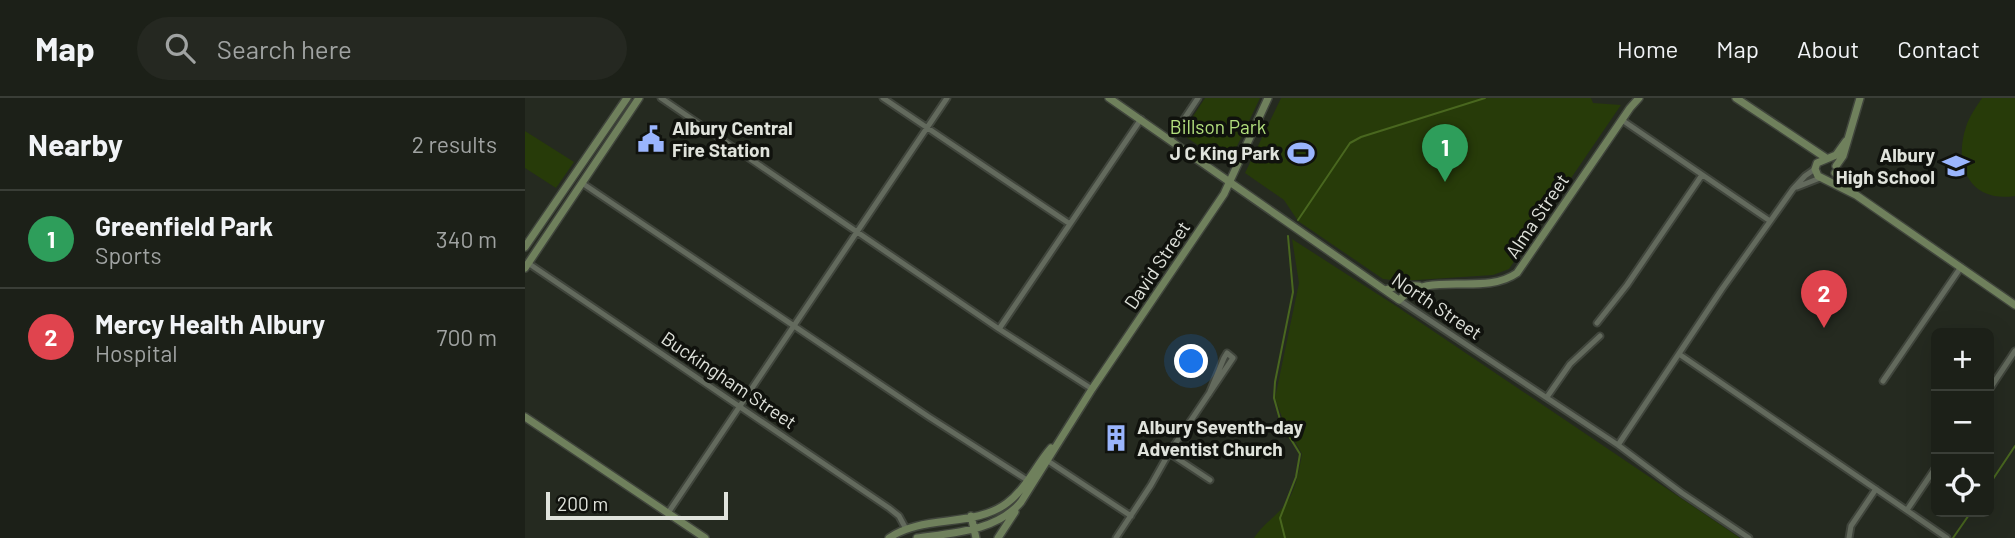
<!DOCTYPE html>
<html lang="en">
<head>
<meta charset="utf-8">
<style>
	:root { --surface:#1c2018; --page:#252821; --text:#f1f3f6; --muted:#a0a3a2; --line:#3a3e37; --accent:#2563eb }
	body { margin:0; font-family:Barlow,sans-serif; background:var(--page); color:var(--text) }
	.controls { position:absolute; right:21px; bottom:21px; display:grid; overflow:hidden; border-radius:10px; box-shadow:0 7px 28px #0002 }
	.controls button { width:63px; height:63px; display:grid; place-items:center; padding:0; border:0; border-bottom:2px solid var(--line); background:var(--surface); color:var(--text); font:35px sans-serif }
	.scale { position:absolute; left:21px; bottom:18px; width:182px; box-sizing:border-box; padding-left:7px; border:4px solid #e0e3dc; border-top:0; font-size:19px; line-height:24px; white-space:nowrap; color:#e0e3dc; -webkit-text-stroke:5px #10120d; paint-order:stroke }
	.you { position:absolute; left:667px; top:264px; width:24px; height:24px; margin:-18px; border:5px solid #fff; border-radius:50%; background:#1a73e8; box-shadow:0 0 0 10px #1a73e833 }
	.badge { display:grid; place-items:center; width:46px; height:46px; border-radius:50%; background:var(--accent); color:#fff; font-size:23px; font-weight:700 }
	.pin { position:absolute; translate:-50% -58px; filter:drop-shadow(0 2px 4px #0008) }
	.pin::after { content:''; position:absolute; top:37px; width:24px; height:21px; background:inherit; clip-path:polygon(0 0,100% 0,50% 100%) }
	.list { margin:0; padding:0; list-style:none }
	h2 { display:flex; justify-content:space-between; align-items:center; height:91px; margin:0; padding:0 28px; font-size:30px }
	h2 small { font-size:23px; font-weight:400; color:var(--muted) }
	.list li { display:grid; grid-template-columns:46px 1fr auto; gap:21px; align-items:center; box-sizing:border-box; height:98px; padding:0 28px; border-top:2px solid var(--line) }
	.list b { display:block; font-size:26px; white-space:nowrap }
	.list p { margin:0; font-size:23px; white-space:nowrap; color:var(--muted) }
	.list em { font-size:23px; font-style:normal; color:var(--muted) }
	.icon { flex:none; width:38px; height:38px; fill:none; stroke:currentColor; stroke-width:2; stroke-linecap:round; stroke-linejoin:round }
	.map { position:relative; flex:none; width:1490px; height:440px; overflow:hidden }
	header { display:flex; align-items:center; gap:42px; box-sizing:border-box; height:98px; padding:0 35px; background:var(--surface); border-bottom:2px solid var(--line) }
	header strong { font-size:33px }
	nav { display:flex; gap:38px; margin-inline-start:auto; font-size:24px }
	.search { width:490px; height:63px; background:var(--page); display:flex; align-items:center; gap:18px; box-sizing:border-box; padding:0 24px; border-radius:38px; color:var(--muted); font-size:26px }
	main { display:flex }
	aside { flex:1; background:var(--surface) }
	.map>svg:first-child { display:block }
</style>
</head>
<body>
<header>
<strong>Map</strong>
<div class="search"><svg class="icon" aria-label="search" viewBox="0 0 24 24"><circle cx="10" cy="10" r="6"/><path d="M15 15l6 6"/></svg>Search here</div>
<nav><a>Home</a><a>Map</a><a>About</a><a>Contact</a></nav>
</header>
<main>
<aside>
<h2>Nearby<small>2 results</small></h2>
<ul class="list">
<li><span class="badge" style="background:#2e9e5b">1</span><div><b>Greenfield Park</b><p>Sports</p></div><em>340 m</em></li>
<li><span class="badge" style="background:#e0444e">2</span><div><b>Mercy Health Albury</b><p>Hospital</p></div><em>700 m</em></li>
</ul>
</aside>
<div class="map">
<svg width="1490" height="440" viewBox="0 0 1490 440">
	<rect width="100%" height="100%" fill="#252a20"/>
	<!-- green -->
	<path fill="#273b09" d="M680,0H735L705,63L698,64L661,39L659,32Z
		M756,0H1066L1068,5L1096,7L984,171L968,177L876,183L858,181L773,123L759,102L720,75Z
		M1457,0H1490V98C1445,105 1428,68 1441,29C1444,19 1451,9 1457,0Z
		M0,33L49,64L31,90L0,70Z
		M767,141L871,208L1215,440H729C738,426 749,420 759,408C771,394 774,372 777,356L758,322L750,300L774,185Z"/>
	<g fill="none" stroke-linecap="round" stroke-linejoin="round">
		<!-- stream -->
		<path stroke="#49671f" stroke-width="2" d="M773,122L825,45L836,39L960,0
			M1464,387L1490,348
			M760,440L755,420L771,379L775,356L756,325L749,300L750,284L768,194L763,138
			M1428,440L1446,414"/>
		<defs>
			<path id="street" d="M136,0L474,231L567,291
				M358,0L545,126
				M1097,22L1245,123
				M645,42L673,0
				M57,85L404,319L502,382
				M1272,89L1295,80
				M3,165L364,410L374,418L381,431
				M874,202L1093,347L1157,395L1224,440
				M1072,225L1102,187L1177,77
				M474,231L616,21
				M1154,256L1422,440
				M1358,283L1436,169
				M1464,292L1490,253
				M1022,299L1045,266L1075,238
				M1093,347L1197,191L1268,91L1280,78L1290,71
				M644,355L685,382
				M523,363L606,418
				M1382,412L1411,369
				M143,415L422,0
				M591,440L626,387L644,355L708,260L702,255L699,260L684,296
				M1324,440L1326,428L1351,391"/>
			<path id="secondary" d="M584,0L874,202C904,171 958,199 992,175L1105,10L1114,0
				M1211,0L1301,60
				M1321,43L1311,57L1292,65L1290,71L1293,78L1331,97L1490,207
				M1311,68L1318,58L1335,0
				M1310,75L1323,90
				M0,149L102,0
				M0,170L114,0
				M860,192L876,187L894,188
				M0,319L180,440
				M446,418L451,440
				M364,440C398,416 449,430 482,405C501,391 511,367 526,350
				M392,440C428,435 472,433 496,404L567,291L699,96L743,0
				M473,440L490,414"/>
		</defs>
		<!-- street casing -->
		<use href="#street" stroke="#40453c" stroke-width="9"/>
		<!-- secondary casing -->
		<use href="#secondary" stroke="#40453c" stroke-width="10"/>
		<!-- street -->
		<use href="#street" stroke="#636a5d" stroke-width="5"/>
		<!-- secondary -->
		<use href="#secondary" stroke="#6f805c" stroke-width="7"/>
	</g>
	<!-- icons -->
	<defs>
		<symbol id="civic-bare" viewBox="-9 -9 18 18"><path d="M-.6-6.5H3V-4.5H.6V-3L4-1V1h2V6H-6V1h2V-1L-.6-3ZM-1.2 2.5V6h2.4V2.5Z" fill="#9ab5fd" stroke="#10120d" stroke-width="2.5" paint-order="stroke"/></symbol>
		<symbol id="stadium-bare" viewBox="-9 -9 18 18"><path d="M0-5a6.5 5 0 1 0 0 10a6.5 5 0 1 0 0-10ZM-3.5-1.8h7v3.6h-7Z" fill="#9ab5fd" stroke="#10120d" stroke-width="2.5" paint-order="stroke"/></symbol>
		<symbol id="school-bare" viewBox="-9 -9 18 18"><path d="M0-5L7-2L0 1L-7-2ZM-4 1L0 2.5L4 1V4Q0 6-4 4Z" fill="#9ab5fd" stroke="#10120d" stroke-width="2.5" paint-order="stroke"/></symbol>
		<symbol id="building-bare" viewBox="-9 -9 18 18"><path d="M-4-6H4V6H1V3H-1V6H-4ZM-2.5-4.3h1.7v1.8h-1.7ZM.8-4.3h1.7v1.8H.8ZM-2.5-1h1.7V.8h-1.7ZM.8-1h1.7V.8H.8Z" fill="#9ab5fd" stroke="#10120d" stroke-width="2.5" paint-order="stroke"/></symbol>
	</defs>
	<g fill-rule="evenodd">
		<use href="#civic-bare" x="107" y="22" width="38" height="38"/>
		<use href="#stadium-bare" x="757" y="36" width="38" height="38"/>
		<use href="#school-bare" x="1412" y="49" width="38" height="38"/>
		<use href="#building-bare" x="572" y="321" width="38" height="38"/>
	</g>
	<g text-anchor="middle" stroke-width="7" stroke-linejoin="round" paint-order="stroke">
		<!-- park labels -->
		<g font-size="19" fill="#b3e07e" stroke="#10120d">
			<text x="693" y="36">Billson Park</text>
		</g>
		<!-- poi labels -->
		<g font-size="19" font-weight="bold" fill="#e0e3dc" stroke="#10120d" text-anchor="start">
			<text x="147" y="37">Albury Central<tspan x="147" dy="22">Fire Station</tspan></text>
			<text x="755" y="62" text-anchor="end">J C King Park</text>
			<text x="1410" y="64" text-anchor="end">Albury<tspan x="1410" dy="22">High School</tspan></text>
			<text x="612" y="336">Albury Seventh-day<tspan x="612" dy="22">Adventist Church</tspan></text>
		</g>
		<!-- street labels -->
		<g font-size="19" fill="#e0e3dc" stroke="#10120d">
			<text transform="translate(1012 118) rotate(-56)" y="7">Alma Street</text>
			<text transform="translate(632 167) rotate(-56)" y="7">David Street</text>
			<text transform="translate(912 208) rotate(34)" y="7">North Street</text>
			<text transform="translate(204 282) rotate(34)" y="7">Buckingham Street</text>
		</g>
	</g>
</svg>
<div class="controls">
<button>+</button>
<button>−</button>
<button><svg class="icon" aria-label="locate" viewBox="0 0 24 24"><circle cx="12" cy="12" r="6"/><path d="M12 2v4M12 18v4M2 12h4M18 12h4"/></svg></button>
</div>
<div class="scale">200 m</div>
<div class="you"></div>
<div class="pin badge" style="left:920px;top:84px;background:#2e9e5b">1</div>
<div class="pin badge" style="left:1299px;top:230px;background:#e0444e">2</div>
</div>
</main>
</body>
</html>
